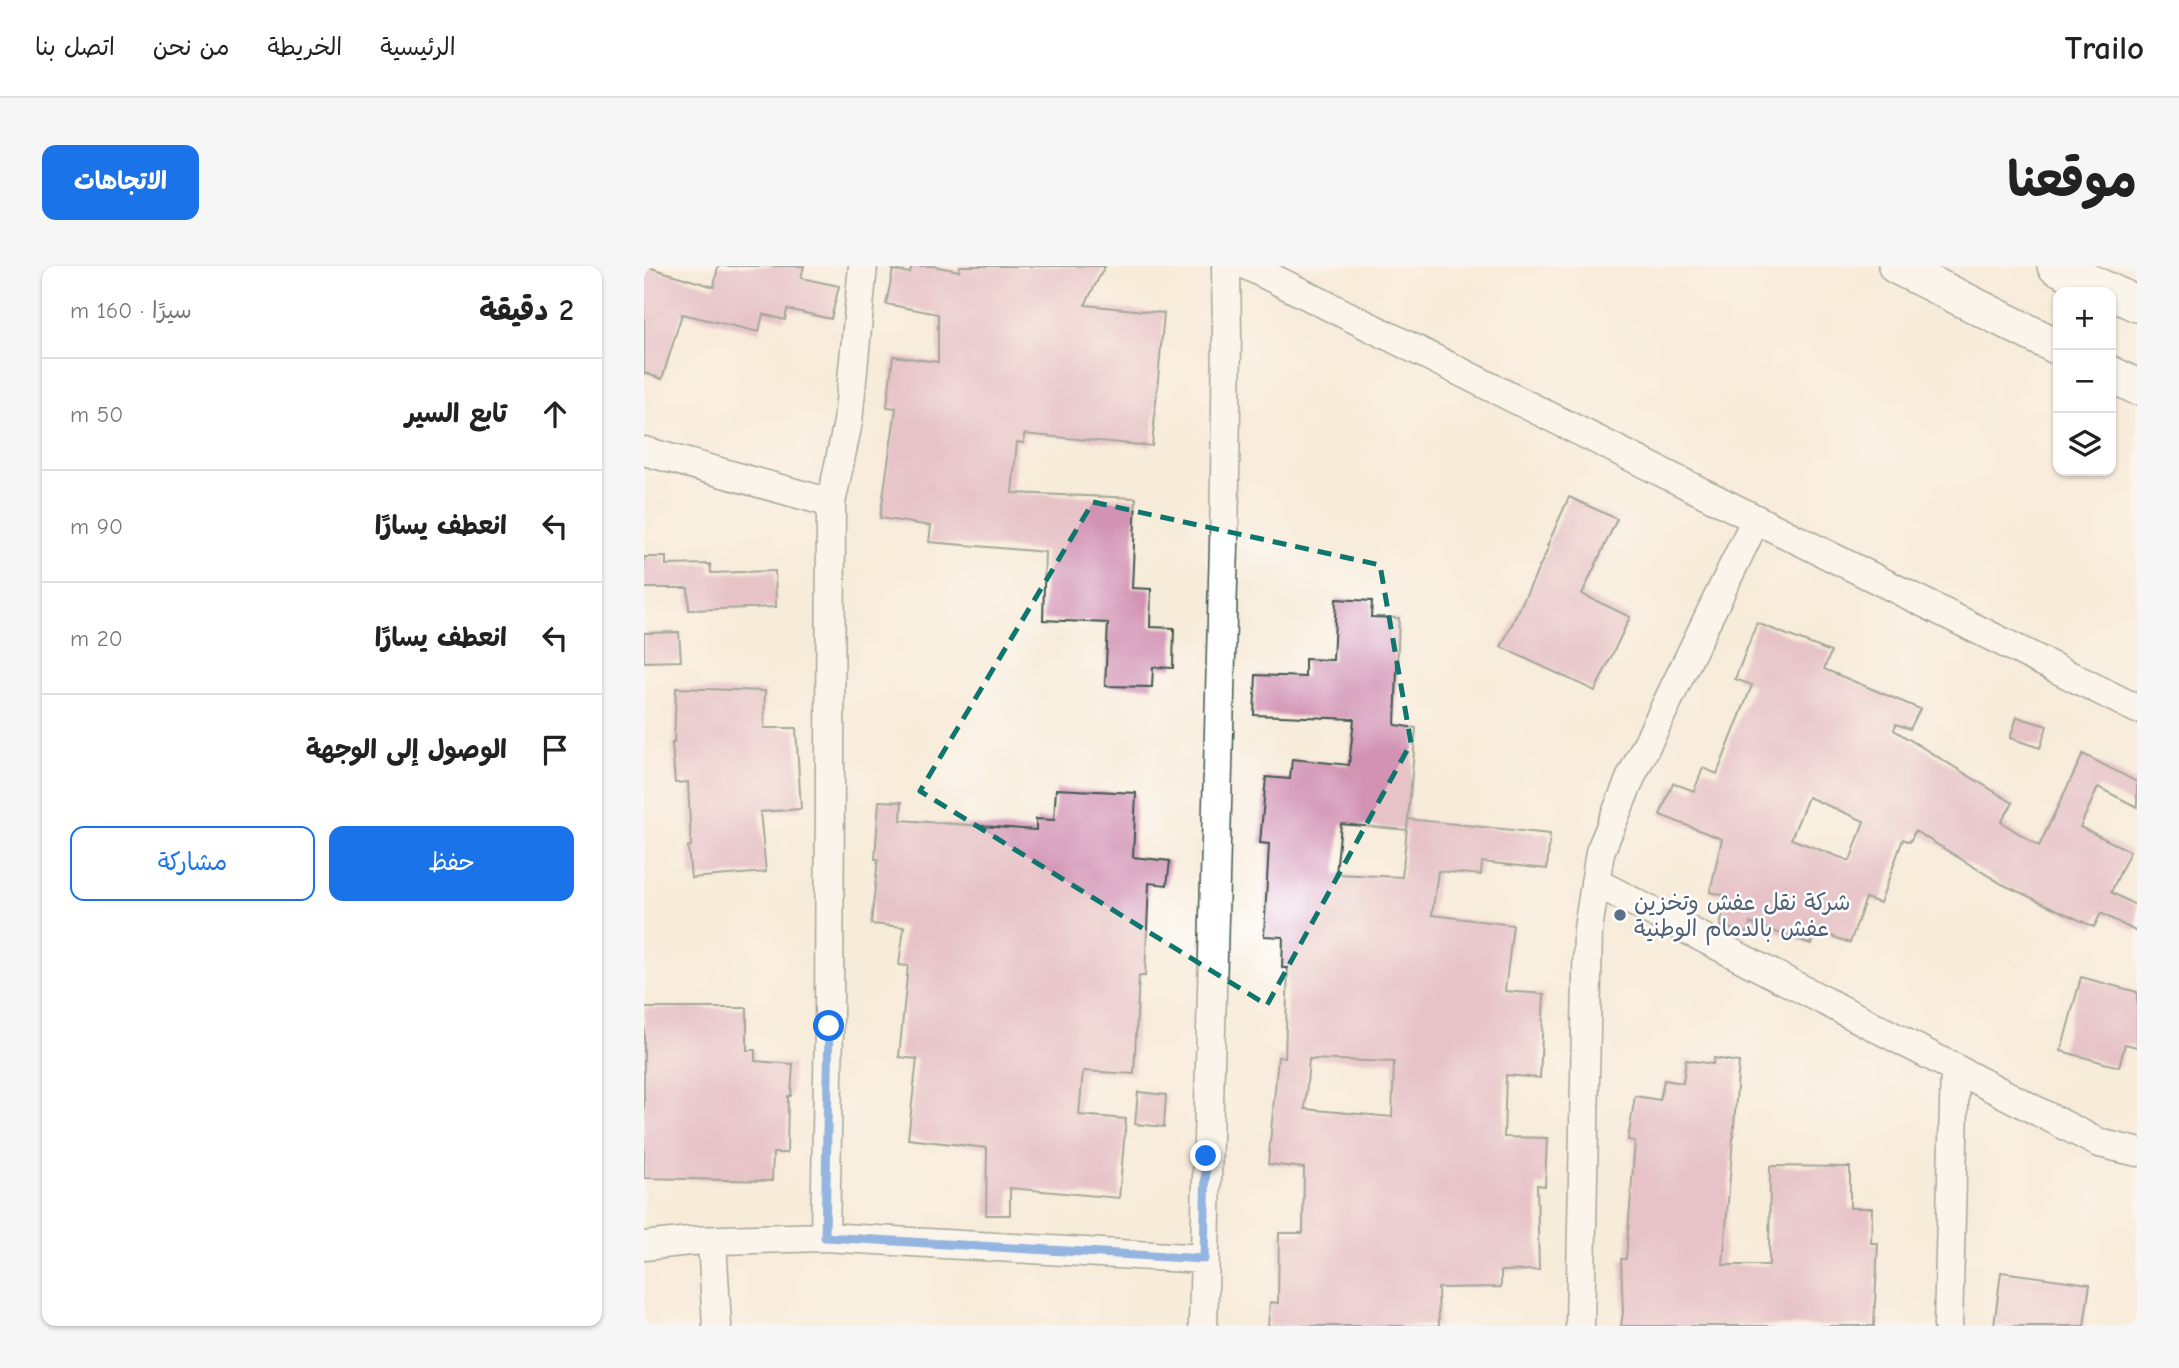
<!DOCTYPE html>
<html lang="ar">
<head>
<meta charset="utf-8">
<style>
	:root { --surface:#fff; --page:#f6f6f6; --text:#222; --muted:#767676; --line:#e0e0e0; --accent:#1a73e8 }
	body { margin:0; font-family:"Comic Neue","Playpen Sans Arabic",sans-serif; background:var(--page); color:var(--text); direction:rtl }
	.controls { position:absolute; right:21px; top:21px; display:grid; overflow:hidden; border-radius:14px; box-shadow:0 2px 5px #0004 }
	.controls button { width:63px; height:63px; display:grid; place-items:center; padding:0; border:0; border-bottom:2px solid var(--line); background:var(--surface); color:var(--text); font:35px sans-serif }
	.stop { position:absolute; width:21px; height:21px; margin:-16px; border:5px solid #1a73e8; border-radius:50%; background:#fff }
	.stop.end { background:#1a73e8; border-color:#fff; box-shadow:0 2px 7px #0008 }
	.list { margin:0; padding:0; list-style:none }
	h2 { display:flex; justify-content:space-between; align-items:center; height:91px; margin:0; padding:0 28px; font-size:30px }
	h2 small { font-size:23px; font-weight:400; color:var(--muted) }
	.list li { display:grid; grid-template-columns:46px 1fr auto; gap:21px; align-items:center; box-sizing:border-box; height:112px; padding:0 28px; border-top:2px solid var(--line) }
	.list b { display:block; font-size:26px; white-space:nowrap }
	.list em { font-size:23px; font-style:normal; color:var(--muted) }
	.actions { display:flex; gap:14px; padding:21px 28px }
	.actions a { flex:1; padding:16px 0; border:2px solid var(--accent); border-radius:14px; text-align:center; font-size:24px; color:var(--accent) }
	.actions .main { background:var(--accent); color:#fff }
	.icon { flex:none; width:38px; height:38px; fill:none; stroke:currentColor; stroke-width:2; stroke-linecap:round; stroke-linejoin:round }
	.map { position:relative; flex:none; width:1493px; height:1060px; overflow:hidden; direction:ltr; border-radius:14px }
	header { display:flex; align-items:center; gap:42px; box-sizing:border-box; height:98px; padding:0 35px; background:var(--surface); border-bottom:2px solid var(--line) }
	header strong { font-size:33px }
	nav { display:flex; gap:38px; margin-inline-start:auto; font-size:24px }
	.intro { display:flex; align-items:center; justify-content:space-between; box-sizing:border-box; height:168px; padding:0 42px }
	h1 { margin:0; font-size:49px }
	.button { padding:18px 32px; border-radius:14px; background:var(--accent); color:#fff; font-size:24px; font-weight:700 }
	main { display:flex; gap:42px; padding:0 42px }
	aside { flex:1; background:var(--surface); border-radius:14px; box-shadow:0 2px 5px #0004 }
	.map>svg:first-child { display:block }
</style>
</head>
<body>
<header>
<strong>Trailo</strong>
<nav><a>الرئيسية</a><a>الخريطة</a><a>من نحن</a><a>اتصل بنا</a></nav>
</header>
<div class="intro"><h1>موقعنا</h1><a class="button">الاتجاهات</a></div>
<main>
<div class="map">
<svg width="1493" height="1060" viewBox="0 0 1493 1060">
	<rect width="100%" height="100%" fill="#fff"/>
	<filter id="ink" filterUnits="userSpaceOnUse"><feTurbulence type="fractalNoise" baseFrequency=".0143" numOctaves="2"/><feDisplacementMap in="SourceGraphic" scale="14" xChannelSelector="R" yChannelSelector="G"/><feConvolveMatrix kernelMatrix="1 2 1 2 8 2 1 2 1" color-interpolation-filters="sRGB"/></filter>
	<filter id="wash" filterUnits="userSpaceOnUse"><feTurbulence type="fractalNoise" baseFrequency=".00686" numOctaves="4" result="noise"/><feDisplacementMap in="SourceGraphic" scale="28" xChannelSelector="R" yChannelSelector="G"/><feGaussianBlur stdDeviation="1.57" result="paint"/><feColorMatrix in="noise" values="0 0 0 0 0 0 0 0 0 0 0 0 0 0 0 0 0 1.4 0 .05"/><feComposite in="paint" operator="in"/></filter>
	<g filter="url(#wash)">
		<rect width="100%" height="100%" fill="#f7ebd9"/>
		<g id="blocks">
			<!-- building -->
			<path fill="#d293b3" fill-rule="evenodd" d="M0,0L70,21L74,0H160L157,12L195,20L187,53L143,43L141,54L119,48L115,66L38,48L18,113L0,107Z
				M268,0H289L315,5L316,0H461L441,39L520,47L508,180L380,168V177L373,176L368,227L492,232L488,322L507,323L506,361L530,362L529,402L509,401L508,421L461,420L464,357L399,354L401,286L285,276L287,260L236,252L252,142L243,141L249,90L294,96V48L242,38L249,4L266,7Z
				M925,231L973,253L938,328L986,351L951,425L857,381L905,281L903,280Z
				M0,291H22V299L66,298L67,307L131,305L132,341L45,344L44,322H0Z
				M692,333L728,335L727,351L755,352L751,459L772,462L763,564L697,558L692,608L758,611L764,553L906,568L903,603L838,596L837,609L794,605L788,649L869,659L861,725L900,728L896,812L862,809L860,871L903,872L901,920L893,919L895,1004L857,1005V1021L794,1022L795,1060H624L626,1036L634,1037L635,967H659L660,902L624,898L634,791H641L644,702H638L639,671L620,670L625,578L616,577L622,511L646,513L648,493L705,499L710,453L610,449L612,409L661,411V393L689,394ZM665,793L750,796L748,851L661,843Z
				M1113,357L1187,386L1180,403L1276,443L1266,463L1252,458L1250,464L1369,537L1357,556L1395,580L1439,488L1493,516V541L1454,521L1436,561L1486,585L1467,626L1493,640V666L1457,647L1450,661L1358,618L1271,565L1266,576L1259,573L1236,637L1222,632L1206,677L1172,664L1167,678L1106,657L1104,667L1076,660L1083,630L1066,626L1078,573L1016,549L1029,517L1050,525L1059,502L1073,508L1108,419L1091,413ZM1164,531L1220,555L1206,595L1147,573Z
				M35,366L37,395L0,396V367Z
				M32,422L121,425L120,462H152L157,543L116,546L122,606L47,612L44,581L47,580L44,516L31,517L28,477H30Z
				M1373,451L1403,460L1396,482L1366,472Z
				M412,523L492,527L489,591L526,595L523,619L505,617L501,710H495L490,808L439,805L435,849L482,853L475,932L366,922V949H342L343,882L264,873L273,793L255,791L264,700L255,699L260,661L227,658L234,593H231L235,535L258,536L257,554L392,564V553L410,554Z
				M1437,711L1493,726V781L1481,778L1475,801L1417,785Z
				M0,742H103V784H111V795L149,798L147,830H144L143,887H129L128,915L0,912Z
				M1070,792L1095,796L1079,999H1125L1126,900L1206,901V942H1228L1227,977H1234L1230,1060H977L979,1046L977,993H982L991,875L984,874L991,830L1016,834L1020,814L1039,817L1042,794L1069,798Z
				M494,826L522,829L520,861L491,858Z
				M1357,1006L1446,1018L1440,1060H1350Z"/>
		</g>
	</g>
	<g filter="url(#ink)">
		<use href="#blocks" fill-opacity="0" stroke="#3f574d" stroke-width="2"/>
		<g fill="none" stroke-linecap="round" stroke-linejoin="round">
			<defs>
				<path id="minor" d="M604,0L1493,443
					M0,185L187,237
					M951,616L1455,877L1493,886
					M181,971L185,760L187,237L204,156L219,0
					M68,975L73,1060
					M0,980L46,975L181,971L560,993
					M559,1060L580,279L583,72L582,0
					M936,1060L944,663L956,586L987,511L1112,253
					M1304,1060L1311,802"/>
				<path id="major" d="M1252,0L1414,81
					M1411,0L1493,38
					M1467,108L1493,121"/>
			</defs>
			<!-- minor casing -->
			<use href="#minor" stroke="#3f574d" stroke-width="31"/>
			<!-- major casing -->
			<use href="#major" stroke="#3f574d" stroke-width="38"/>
			<!-- minor -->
			<use href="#minor" stroke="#fff" stroke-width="28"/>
			<!-- major -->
			<use href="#major" stroke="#fff" stroke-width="35"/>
		</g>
	</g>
	<g fill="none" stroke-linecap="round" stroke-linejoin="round" filter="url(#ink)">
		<!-- route -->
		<path stroke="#1a73e8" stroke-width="9" d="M185,760L181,971L560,993L562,890"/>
	</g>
	<!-- marked area -->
	<path d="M0 0H1493V1060H0ZM449,236L736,299L767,477L623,739L276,525Z" fill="#f7ebd9" fill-opacity=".55" fill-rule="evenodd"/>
	<path fill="none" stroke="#0f766e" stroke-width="5" stroke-dasharray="14 9" stroke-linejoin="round" d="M449,236L736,299L767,477L623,739L276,525Z"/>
	<!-- markers -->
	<circle fill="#5c6f8a" stroke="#fff" stroke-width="2.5" cx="976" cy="649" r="7"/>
	<g text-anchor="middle" stroke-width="5" stroke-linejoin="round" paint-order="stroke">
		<!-- service labels -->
		<g font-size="23" fill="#4e5e75" stroke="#fff" text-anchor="start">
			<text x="990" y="644">شركة نقل عفش وتخزين<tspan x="990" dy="26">عفش بالدمام الوطنية</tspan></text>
		</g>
	</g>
</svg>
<div class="controls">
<button>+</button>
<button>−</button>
<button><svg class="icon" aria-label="layers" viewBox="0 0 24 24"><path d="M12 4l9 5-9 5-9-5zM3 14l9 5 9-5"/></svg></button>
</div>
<div class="stop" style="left:185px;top:760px"></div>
<div class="stop end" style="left:562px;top:890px"></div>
</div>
<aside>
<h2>2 دقيقة<small>سيرًا · 160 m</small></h2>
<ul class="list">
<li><svg class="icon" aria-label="ahead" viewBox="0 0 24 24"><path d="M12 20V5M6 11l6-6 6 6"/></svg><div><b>تابع السير</b></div><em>50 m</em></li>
<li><svg class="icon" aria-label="left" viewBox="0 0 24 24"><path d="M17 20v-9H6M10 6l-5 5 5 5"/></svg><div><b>انعطف يسارًا</b></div><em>90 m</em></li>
<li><svg class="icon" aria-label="left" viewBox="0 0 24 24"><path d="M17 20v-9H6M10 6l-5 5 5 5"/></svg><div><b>انعطف يسارًا</b></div><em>20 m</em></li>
<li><svg class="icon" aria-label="arrive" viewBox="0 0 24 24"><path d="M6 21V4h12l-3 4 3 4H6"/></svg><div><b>الوصول إلى الوجهة</b></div></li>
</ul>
<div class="actions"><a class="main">حفظ</a><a>مشاركة</a></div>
</aside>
</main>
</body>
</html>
